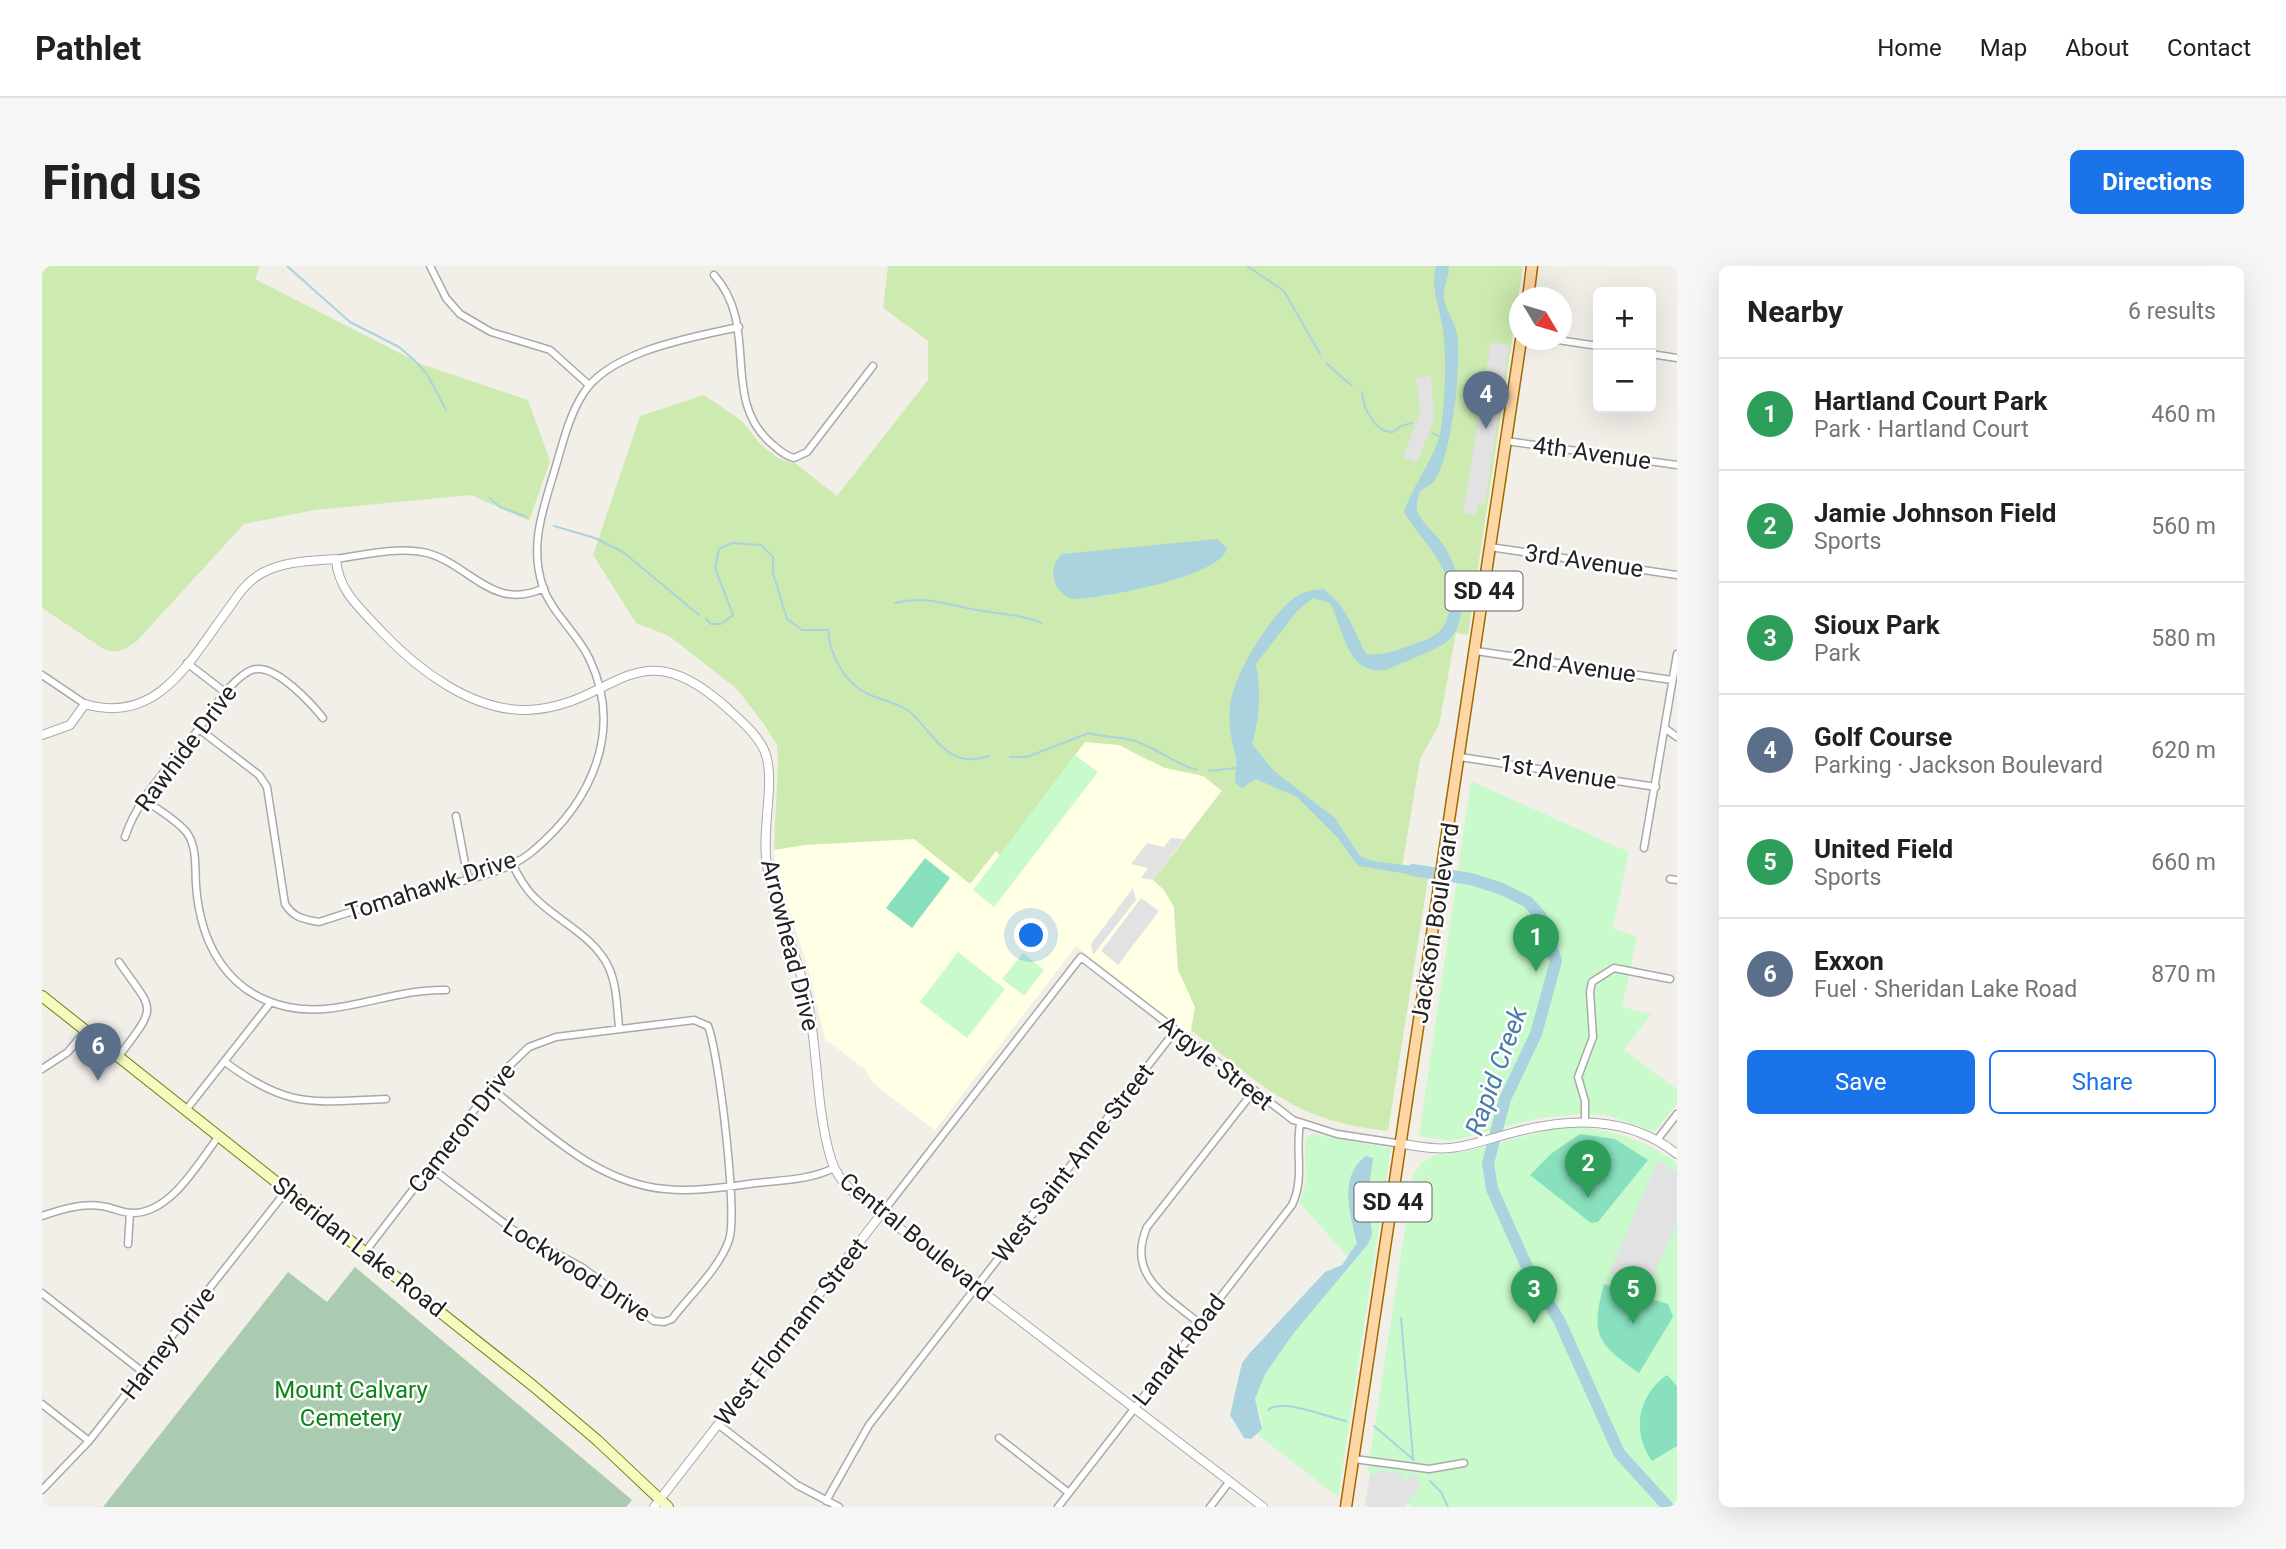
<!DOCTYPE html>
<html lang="en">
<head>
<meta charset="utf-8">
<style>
	:root { --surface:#fff; --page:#f6f6f6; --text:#202124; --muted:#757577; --line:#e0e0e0; --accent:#1a73e8 }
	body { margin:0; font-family:Roboto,sans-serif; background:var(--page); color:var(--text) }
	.controls { position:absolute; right:21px; top:21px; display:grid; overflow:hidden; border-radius:10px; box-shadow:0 7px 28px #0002 }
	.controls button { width:63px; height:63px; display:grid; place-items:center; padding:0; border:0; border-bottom:2px solid var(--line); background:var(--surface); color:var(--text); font:35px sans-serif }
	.compass { position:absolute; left:1467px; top:21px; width:63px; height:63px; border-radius:50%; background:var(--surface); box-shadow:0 7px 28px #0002; rotate:128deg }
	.you { position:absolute; left:990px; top:670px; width:24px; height:24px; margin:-18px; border:5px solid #fff; border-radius:50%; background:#1a73e8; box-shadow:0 0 0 10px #1a73e833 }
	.badge { display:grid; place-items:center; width:46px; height:46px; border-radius:50%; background:var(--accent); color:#fff; font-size:23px; font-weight:700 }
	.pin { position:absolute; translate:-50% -58px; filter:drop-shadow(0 2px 4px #0008) }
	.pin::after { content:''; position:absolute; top:37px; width:24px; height:21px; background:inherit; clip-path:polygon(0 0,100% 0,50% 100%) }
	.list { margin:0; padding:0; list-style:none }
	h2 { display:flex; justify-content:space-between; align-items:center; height:91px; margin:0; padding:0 28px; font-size:30px }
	h2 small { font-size:23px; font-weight:400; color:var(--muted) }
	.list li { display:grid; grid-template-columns:46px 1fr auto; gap:21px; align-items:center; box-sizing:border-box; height:112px; padding:0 28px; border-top:2px solid var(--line) }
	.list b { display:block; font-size:26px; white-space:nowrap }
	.list p { margin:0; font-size:23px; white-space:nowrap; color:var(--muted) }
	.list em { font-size:23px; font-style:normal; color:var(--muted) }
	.actions { display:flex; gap:14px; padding:21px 28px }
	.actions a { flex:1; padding:16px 0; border:2px solid var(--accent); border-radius:10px; text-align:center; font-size:24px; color:var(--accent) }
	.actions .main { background:var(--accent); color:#fff }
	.map { position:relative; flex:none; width:1635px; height:1241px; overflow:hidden; border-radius:10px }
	header { display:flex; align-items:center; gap:42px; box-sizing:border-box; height:98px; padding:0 35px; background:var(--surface); border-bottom:2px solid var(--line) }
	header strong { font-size:33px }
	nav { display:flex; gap:38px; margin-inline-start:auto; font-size:24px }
	.intro { display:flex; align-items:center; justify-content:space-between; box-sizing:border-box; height:168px; padding:0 42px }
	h1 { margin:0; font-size:49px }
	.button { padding:18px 32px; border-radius:10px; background:var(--accent); color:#fff; font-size:24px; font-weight:700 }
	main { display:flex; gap:42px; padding:0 42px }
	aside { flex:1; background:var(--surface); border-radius:10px; box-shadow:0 7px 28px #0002 }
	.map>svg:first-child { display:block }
</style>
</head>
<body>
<header>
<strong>Pathlet</strong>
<nav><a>Home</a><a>Map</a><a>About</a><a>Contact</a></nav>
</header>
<div class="intro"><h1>Find us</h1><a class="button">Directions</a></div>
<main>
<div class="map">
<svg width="1635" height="1241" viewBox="0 0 1635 1241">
	<rect width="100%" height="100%" fill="#f2efe9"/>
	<!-- education -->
	<path fill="#ffffe5" d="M1043,476L1077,479L1104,494L1161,510L1180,524L1142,573L1122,624L1132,641L1135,695L1153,741L1149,764L1146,768L1034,680L893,864L841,825L830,815L823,803L783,773L767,705L735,607L732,584L762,579L872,573L928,617L954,585L959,588Z"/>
	<!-- grass -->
	<path fill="#cdebb0" d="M0,0H218L213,13L379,98L486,134L508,195L487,255L429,229L273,244L202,258L94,376C81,384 74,389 60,382L0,342Z
		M846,0H1481L1426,369L1414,367L1397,459L1378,493L1360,602L1387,607L1346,865C1252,856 1220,819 1149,764L1153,741L1136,704L1132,641L1122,624L1111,614L1180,525L1161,510L1123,502L1077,479L1043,476L958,589L954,585L928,618L872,573L762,579L732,584L736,495L735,479L721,457L695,423L627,370L594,357L551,289L598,150L662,129L700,155L718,178L736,192L754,198L795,230L886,114V75L841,42Z"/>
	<!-- cemetery -->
	<path fill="#aacbaf" d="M313,1001L590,1234L584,1241H61L246,1006L285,1036Z"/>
	<!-- park -->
	<path fill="#c8facc" d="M1033,489L1056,506L952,641L931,624Z
		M1429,515L1587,586L1571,662L1595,671L1580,741L1609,748L1582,784L1635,823V837L1613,866L1565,849L1538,848L1498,852L1409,875L1377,870Z
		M916,686L963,723L925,772L878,736Z
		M981,687L1002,704L982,730L960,713Z
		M1537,861C1575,865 1604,875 1635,897V1241H1370L1326,1205L1371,910L1379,897L1394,889L1425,885L1516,862Z
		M1271,868L1349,882L1296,1231L1216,1169L1221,1157L1213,1133C1220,1094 1284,1029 1311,997L1258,937L1264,916L1263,873Z"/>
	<!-- pitch -->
	<path fill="#88e0be" d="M883,592L908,612L870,662L844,642Z
		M1538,868L1573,873L1606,894L1556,956L1549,957L1488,909L1510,887Z
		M1562,1018L1626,1038L1631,1051L1597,1107C1555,1077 1548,1070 1562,1018Z
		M1625,1109L1635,1120V1180L1610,1195C1589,1166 1596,1129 1625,1109Z"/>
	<!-- parking -->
	<path fill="#e2e2e2" d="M1449,76L1467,79L1443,237H1436L1434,249L1421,247Z
		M1389,110L1392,153L1375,197L1361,191L1378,147L1374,112Z
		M1129,572L1142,573L1111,614L1099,612L1106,602L1089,598L1105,577L1122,581Z
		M1091,622L1094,634L1051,689L1049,678Z
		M1099,632L1117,645L1076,699L1059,685Z
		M1616,894L1635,907V957L1605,1025L1567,1007Z
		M1335,1204L1362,1208L1361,1213L1367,1214L1368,1208L1375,1209L1374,1214L1380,1219L1362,1241H1328L1323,1239L1328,1208L1334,1209Z"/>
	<!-- water -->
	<path fill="#aad3df" d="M1394,0H1407C1407,10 1403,17 1402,26C1400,41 1413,54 1415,67C1420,97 1410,193 1391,217C1387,220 1381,222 1378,226C1376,232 1373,241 1376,247C1382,260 1396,269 1403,281C1417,304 1429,350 1408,373C1397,384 1360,396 1345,404C1304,410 1302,363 1288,337L1271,332L1255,345L1214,398C1219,426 1218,451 1210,478L1232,505L1293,552L1318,590L1330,595L1386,602L1384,611L1316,600L1295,571L1255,531L1214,513L1200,522L1194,518C1191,509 1196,501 1194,492C1189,472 1185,455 1189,434C1194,405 1230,346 1255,330C1262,325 1272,324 1281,323C1305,339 1311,364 1324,388C1343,390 1358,383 1375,377C1396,370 1405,363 1408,340C1412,300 1380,277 1362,246C1371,218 1396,188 1399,162C1403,132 1405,94 1401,64C1398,43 1388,22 1394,0Z
		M1175,273L1185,282C1180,311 1058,333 1030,333C1011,325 1004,303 1020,288Z
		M1324,890L1331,892L1326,929L1330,969L1326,978L1251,1068L1223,1108L1213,1133L1220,1163L1209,1173L1202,1172L1188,1149L1200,1097L1206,1089L1283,1006L1300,999L1315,977C1308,949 1296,910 1324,890Z"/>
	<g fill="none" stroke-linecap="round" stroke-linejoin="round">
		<!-- stream -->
		<path stroke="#aad3df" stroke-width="2" d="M245,0L308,56L357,81L371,93L385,108L404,144
			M1205,0L1242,25L1278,88
			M1284,97L1310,120
			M1320,126C1321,142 1333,167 1351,166L1359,160L1370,157
			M1391,167L1399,172
			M448,232L458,241L485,251
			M512,260L553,272L581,286L657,349
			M853,337C883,329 905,339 935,344C957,348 978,348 1000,357
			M664,353L669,358H679L691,349L673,302L677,283L690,277L719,279L731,291V307L745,353L760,364H786C788,388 801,415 824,427C839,435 854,435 868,446C894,469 904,504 947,490
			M968,491H985L1047,467C1063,472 1080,470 1096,476C1117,484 1133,498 1155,504
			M1167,505L1194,502
			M1359,1052L1371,1191
			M1226,1144C1242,1132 1284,1151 1304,1155
			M1332,1160L1372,1194
			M1388,1215L1399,1226L1406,1241"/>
		<!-- river -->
		<path stroke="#aad3df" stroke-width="12" d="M1371,604L1429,613L1460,623L1486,636L1500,652L1514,695L1494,768L1463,833L1446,897L1450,923L1486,1003L1517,1054L1577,1187L1626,1241"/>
		<defs>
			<path id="minor" d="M388,0L404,32L418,48L449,66L508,84L547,119
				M672,9C719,61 677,133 730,178C737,184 743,190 752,192L765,186L831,100
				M1516,74L1556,80
				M1609,88L1635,92
				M1464,175L1635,199
				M1448,281L1635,309
				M294,293C322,289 356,280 385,287C429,299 450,346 502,322
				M1434,385L1630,414
				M145,397L184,427
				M0,409L43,438
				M157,463L217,509L225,521L243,638C252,652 261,653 277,656C316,643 355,632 394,622C425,613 466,607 492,584C550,535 582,464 547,392C535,367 510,347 501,321C488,283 499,249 510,213C519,185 525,153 541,128C567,85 651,71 697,61
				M1624,463L1635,471
				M1418,491L1614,521
				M103,534C116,544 135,554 145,567C155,580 153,603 154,619C158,676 184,728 246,741C298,752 351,722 404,724
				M414,550L426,613
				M83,571C95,532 131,497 155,465C168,448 179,428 195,414C202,408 209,402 218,403C238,404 269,437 281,452
				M1602,582L1635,388
				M470,598C477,611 484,624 495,634C519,657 553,671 567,702C575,720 575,742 577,761
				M1628,613L1635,614
				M77,790C117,737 112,747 77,696
				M183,796C246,843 269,836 344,833
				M0,803L26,786L44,764
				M450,823C501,863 554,917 623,923C653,926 684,921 714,917C740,914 768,914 792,902
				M144,844L229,736
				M1543,854V835L1536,811L1551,771L1548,726L1550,716L1572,702L1628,713
				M1615,874L1635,848
				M840,947L1039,691L1251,854L1295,868L1360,878
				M0,950C18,944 39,937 59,940C69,941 80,947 91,947C129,947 156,897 177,870
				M86,978L88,947
				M323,986L463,804L487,781L514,771L652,754L666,760C677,788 696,948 687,974C677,1003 648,1029 630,1053L622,1056L612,1055L541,1002L471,964L389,902
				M0,1027L102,1107
				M1157,1057C1124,1030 1084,1009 1105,961L1211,826
				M0,1138L47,1175
				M677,1159L755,1219L797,1241
				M957,1172L1027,1227
				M1312,1193L1387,1203L1422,1197
				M0,1224L47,1175L245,924
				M784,1235L827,1159L1133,765
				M1016,1241L1250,939C1263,912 1253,886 1258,858
				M1168,1241L1188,1215"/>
			<path id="tertiary" d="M0,469L28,459L43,438C117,460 149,392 187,342C196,329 205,315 220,307C242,295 269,295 294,293C296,325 319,343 340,366C376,404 430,445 485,444C573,441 593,359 684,441C698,454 718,470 724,489C733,518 719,565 725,599C734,646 756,689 766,736C776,787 774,843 789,893C793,907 801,917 812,927L1221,1241
				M1360,878C1375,880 1392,884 1408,882C1427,880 1447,873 1466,868C1524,852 1585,848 1635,888
				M612,1241L840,947"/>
			<path id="secondary" d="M0,730L490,1119L555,1174L626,1241"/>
			<path id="primary" d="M1486,32L1490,0
				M1304,1241L1479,74"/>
		</defs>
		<!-- minor casing -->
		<use href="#minor" stroke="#a9a9a9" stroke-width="9"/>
		<!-- tertiary casing -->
		<use href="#tertiary" stroke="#a9a9a9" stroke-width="10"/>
		<!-- secondary casing -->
		<use href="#secondary" stroke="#707d05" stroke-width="12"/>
		<!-- primary casing -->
		<use href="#primary" stroke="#a06b00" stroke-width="13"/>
		<!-- minor -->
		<use href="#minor" stroke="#fff" stroke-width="6"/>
		<!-- tertiary -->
		<use href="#tertiary" stroke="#fff" stroke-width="8"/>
		<!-- secondary -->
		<use href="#secondary" stroke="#f7fabf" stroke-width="10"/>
		<!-- primary -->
		<use href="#primary" stroke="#fcd6a4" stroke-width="10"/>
	</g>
	<g text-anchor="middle" stroke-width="5" stroke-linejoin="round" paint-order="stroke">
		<!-- shield labels -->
		<g fill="#fff" stroke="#646464" stroke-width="2">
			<rect x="1403.5" y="305.5" width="77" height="39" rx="5"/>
			<rect x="1312.5" y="916.5" width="77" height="39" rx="5"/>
		</g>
		<g font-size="23" font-weight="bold" fill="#222">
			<text x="1442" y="333">SD 44</text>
			<text x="1351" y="944">SD 44</text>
		</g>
		<!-- street labels -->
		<g font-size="24" fill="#222" stroke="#fff">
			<text transform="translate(1550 187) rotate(8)" y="8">4th Avenue</text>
			<text transform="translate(1542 295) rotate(8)" y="8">3rd Avenue</text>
			<text transform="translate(1532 400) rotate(8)" y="8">2nd Avenue</text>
			<text transform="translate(144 482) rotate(-53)" y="8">Rawhide Drive</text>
			<text transform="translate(1516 506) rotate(9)" y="8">1st Avenue</text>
			<text transform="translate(389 620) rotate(-18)" y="8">Tomahawk Drive</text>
			<text transform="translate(1393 657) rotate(-81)" y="8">Jackson Boulevard</text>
			<text transform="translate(748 679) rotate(76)" y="8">Arrowhead Drive</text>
			<text transform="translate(1174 797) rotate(38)" y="8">Argyle Street</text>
			<text transform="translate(420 862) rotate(-52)" y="8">Cameron Drive</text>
			<text transform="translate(1031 897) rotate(-52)" y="8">West Saint Anne Street</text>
			<text transform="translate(874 971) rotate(39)" y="8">Central Boulevard</text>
			<text transform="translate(317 981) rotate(38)" y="8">Sheridan Lake Road</text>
			<text transform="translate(535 1004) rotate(33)" y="8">Lockwood Drive</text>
			<text transform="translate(749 1066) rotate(-52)" y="8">West Flormann Street</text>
			<text transform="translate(126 1077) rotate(-52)" y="8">Harney Drive</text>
			<text transform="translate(1137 1084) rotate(-52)" y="8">Lanark Road</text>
		</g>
		<!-- park labels -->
		<g font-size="24" fill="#0c8416" stroke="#fff">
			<text x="309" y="1132">Mount Calvary<tspan x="309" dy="28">Cemetery</tspan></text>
		</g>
		<!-- water labels -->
		<g font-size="26" font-style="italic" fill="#4a7aab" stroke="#fff">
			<text transform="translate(1454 805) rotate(-70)" y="9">Rapid Creek</text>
		</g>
	</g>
</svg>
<div class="controls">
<button>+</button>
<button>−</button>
</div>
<svg class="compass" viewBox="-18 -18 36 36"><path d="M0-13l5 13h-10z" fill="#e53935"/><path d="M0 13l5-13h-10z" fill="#757577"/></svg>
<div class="you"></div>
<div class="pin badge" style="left:1494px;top:706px;background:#2e9e5b">1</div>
<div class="pin badge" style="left:1546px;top:932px;background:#2e9e5b">2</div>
<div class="pin badge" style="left:1492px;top:1058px;background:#2e9e5b">3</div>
<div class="pin badge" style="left:1444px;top:163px;background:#5c6f8a">4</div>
<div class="pin badge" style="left:1591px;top:1058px;background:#2e9e5b">5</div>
<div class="pin badge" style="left:56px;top:815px;background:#5c6f8a">6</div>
</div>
<aside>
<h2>Nearby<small>6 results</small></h2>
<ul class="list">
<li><span class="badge" style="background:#2e9e5b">1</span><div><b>Hartland Court Park</b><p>Park · Hartland Court</p></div><em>460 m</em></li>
<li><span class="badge" style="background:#2e9e5b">2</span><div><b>Jamie Johnson Field</b><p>Sports</p></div><em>560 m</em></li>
<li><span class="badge" style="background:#2e9e5b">3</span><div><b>Sioux Park</b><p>Park</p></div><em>580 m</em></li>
<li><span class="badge" style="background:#5c6f8a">4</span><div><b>Golf Course</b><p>Parking · Jackson Boulevard</p></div><em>620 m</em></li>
<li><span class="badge" style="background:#2e9e5b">5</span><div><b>United Field</b><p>Sports</p></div><em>660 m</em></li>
<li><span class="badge" style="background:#5c6f8a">6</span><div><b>Exxon</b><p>Fuel · Sheridan Lake Road</p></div><em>870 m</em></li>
</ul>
<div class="actions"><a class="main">Save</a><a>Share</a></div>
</aside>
</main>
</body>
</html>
